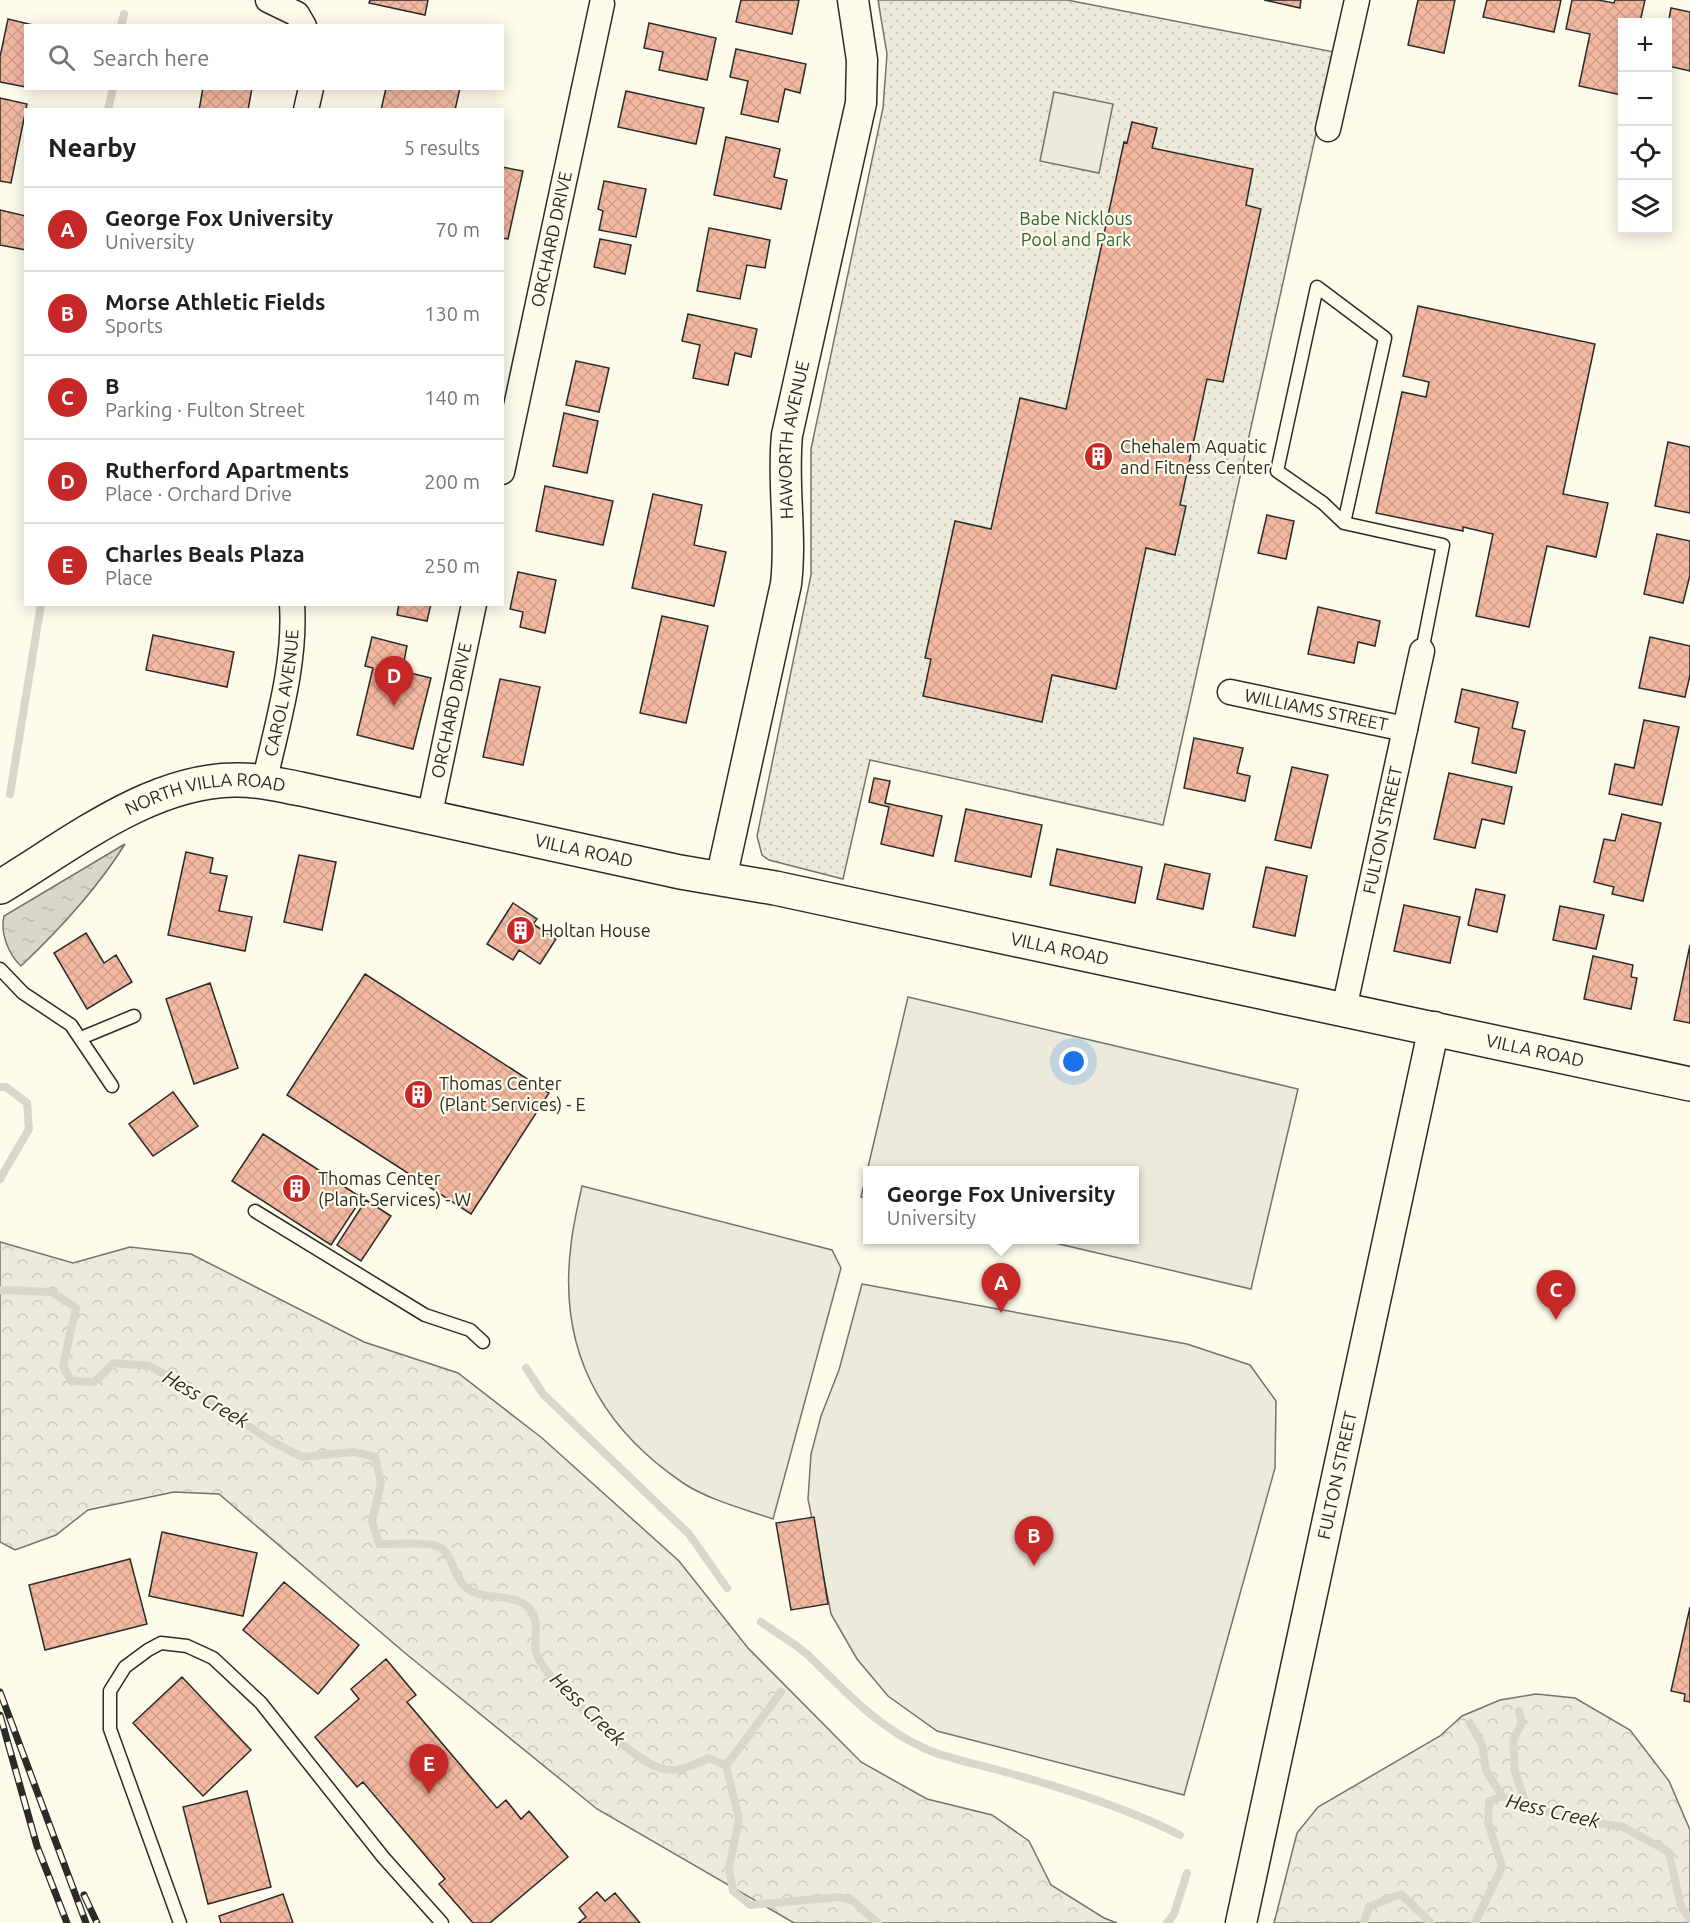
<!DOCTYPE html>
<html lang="en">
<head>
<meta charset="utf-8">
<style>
	:root { --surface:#fff; --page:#f6f6f6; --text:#202124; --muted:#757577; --line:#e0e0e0; --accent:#c62828 }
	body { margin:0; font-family:Ubuntu,sans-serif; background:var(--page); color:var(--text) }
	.controls { position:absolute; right:18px; top:18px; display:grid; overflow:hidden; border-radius:0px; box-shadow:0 3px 15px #0003 }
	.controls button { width:54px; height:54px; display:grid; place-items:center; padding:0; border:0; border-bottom:2px solid var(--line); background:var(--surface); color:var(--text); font:30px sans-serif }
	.you { position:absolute; left:1074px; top:1062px; width:21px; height:21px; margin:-15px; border:4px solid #fff; border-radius:50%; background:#1a73e8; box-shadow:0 0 0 9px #1a73e833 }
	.badge { display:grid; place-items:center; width:39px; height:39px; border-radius:50%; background:var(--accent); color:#fff; font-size:20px; font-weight:700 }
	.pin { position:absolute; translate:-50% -50px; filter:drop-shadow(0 2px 3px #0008) }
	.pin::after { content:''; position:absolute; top:32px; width:21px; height:18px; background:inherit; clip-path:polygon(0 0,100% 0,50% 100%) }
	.popup { position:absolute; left:863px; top:1166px; width:276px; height:78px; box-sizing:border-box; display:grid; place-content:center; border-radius:0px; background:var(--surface); filter:drop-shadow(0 2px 4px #0005); font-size:20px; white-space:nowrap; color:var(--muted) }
	.popup b { font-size:22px; color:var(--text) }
	.popup::after { content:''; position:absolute; left:50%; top:100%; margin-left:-12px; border:12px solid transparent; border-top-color:var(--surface) }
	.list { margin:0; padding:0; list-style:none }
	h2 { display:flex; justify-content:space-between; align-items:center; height:78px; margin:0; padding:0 24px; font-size:26px }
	h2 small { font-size:20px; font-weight:400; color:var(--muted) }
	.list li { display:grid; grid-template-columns:39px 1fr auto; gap:18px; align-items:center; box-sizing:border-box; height:84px; padding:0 24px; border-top:2px solid var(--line) }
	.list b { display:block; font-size:22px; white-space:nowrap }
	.list p { margin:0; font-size:20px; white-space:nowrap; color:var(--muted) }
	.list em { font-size:20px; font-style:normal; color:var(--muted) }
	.icon { flex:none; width:33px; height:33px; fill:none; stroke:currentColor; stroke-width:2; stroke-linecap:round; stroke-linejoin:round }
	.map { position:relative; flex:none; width:1690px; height:1923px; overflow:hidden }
	.search { position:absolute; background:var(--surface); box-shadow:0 3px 15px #0003; left:24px; top:24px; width:480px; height:66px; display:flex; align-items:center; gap:15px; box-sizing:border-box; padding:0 21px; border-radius:0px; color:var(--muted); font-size:22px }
	.panel { position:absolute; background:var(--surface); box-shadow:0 3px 15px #0003; left:24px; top:108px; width:480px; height:498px; border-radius:0px }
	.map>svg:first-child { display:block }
</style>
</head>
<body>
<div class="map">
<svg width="1690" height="1923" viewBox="0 0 1690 1923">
	<defs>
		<pattern id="green-dots" width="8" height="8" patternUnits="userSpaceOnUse" patternTransform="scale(1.5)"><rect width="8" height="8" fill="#ecebdb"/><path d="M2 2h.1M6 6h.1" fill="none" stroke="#cbcabc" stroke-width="1.8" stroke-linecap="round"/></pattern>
		<pattern id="forest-crowns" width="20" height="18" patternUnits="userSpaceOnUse" patternTransform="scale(1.5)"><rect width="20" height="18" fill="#ecebdb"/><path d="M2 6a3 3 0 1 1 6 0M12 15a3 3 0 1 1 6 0" fill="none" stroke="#cbcabc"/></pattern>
		<pattern id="water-ripples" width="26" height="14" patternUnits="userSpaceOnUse" patternTransform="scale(1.5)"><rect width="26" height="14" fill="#d8d7c9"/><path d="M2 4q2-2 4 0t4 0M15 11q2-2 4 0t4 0" fill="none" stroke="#bab9ad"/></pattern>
		<pattern id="building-cross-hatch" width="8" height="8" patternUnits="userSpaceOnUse" patternTransform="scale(1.5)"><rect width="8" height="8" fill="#f2b8a0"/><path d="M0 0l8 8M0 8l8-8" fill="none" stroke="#d09e8a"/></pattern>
	</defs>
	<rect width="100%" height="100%" fill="#fdfbea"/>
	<!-- green -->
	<path fill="url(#green-dots)" stroke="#74746e" stroke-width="1.5" d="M878,0H1067L1334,52L1163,825L870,760L843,879L769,860L762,855L757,836L811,575V449L883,108L887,54Z"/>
	<!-- forest -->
	<path fill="url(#forest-crowns)" stroke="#74746e" stroke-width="1.5" d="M0,1242L73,1263L130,1247L191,1254L364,1342L458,1373L542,1438L679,1561L748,1648L861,1762L927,1799L992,1815L1029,1841L1051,1885L1104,1918L1117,1923H794L597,1809L405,1653L219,1494L174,1492L88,1510L56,1535L15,1550L0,1542Z
		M1536,1694L1575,1698L1630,1730L1669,1781L1690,1830V1923H1274L1297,1833L1318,1807L1440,1736L1462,1716L1500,1700Z"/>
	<!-- pitch -->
	<path fill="#ecebdb" stroke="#74746e" stroke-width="1.5" d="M1054,92L1113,104L1099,173L1040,161Z
		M908,997L1298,1089L1251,1289L1042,1240H1134V1170H868L867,1198L861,1197Z
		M582,1186L832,1250L841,1268L773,1519C744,1509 709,1500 683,1483C599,1426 558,1347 571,1245C573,1225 578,1205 582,1186Z
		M862,1284L1187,1344L1250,1365L1276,1401L1275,1468L1184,1795L937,1731L888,1696L857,1659L831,1614L808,1499L811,1454L821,1416L839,1370Z"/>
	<!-- water -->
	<path fill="url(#water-ripples)" stroke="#74746e" stroke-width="1.5" d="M125,844C97,889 59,930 21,966C8,954 0,932 4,916Z"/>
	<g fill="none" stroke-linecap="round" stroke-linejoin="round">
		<!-- stream -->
		<path stroke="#d8d7c9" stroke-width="8" d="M121,26L124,14
			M108,110L113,88
			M10,794L41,604
			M0,1087H6L27,1103L29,1129L0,1179
			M0,1290L52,1292L76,1308L63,1366L71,1381L94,1382L114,1363L149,1366L191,1388L271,1441L302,1457L354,1452L375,1457L381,1483L372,1521L379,1544C397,1544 417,1542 434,1545C456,1550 450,1581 473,1592C490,1600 520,1593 532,1612C540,1626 533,1639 536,1652C543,1680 631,1757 657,1767C676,1775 693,1765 709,1758L726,1766L739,1819L729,1868L733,1891L750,1905L839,1897L853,1901L878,1923
			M526,1368L543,1394L689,1534L727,1588
			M761,1622C776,1633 795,1643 809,1656C846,1692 878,1728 926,1749C951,1760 978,1764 1005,1772C1064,1788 1125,1807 1180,1835
			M1519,1711L1522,1723L1513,1740L1515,1772L1526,1804
			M1470,1723L1482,1745L1486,1770L1502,1796
			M726,1766L781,1692
			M1167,1923L1174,1914L1187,1873
			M1364,1923L1369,1907L1401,1894L1431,1923
			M1475,1923L1502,1867L1488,1822L1489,1802L1502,1796L1566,1818L1623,1827L1669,1852L1681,1907L1690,1919"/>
	</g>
	<!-- building -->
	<path fill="url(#building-cross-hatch)" stroke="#2b2b2b" stroke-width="1.5" d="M370,0H428L425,15L369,3Z
		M741,0H799L792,34L736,22Z
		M1264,0H1301L1300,8Z
		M1418,0H1455L1444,53L1408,45Z
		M1487,0H1561L1554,32L1483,17Z
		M1572,0H1598L1614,3L1615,0H1645L1640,22H1622V95L1579,86L1590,34L1566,29Z
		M1671,8L1690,12V71L1668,66V24Z
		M8,19L37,26H26V87L0,82V57Z
		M649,23L716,38L707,80L659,70L663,52L644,48Z
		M736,49L806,64L800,93L785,89L778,122L741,114L748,81L730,77Z
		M203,88H252L248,110H199Z
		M386,88H460L455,110H381Z
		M626,91L704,108L696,144L618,127Z
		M0,98L27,104L11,183L0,181Z
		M1132,122L1157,128L1152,148L1253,169L1246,205L1261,209L1223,382L1207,379L1180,505L1186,506L1175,555L1146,548L1116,689L1052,675L1042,722L923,696L931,659L925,658L955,521L991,529L1020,398L1066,409L1124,142L1127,143Z
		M726,137L780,149L774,177L787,180L781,209L714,195Z
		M502,167L523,171L508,239L502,238Z
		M604,181L646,189L636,237L599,230L603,211L598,209Z
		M0,210L26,216V250L0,245Z
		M709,228L770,240L765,268L747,265L740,299L697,291Z
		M600,239L631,245L625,274L594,267Z
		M1418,306L1595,344L1563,494L1608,503L1596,557L1547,546L1529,627L1476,616L1493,534L1463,527V531L1376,513L1402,392L1426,397L1429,382L1403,376Z
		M688,314L757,329L751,357L735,353L728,385L693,378L700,345L682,341Z
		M576,361L609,368L599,412L566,405Z
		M564,413L598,421L587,473L553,466Z
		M1668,442L1690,447V513L1655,506Z
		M545,486L613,501L603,545L536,531Z
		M653,494L702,505L694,545L726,552L714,606L632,588Z
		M1267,515L1294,521L1286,559L1258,553Z
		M1657,534L1690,541V575L1683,603L1644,594Z
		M518,572L556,580L545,633L520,627L523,612L510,609Z
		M399,604H431L427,621L397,615Z
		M1318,607L1380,621L1375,646L1358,642L1354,663L1308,654Z
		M662,616L708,626L686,723L640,713Z
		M153,635L234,652L227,687L146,670Z
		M372,637L407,646L402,671L431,678L413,749L357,735L373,668L365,666Z
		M1650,637L1690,646V675L1685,697L1639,688Z
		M500,679L540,687L523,765L483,757Z
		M1462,689L1518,702L1512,728L1525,731L1516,773L1472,763L1479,728L1455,722Z
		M1644,720L1679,727L1662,805L1609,794L1615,764L1634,768Z
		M1194,738L1243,748L1237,773L1250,776L1245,801L1184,788Z
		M1292,767L1328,775L1311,848L1275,840Z
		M1449,773L1512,787L1504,824L1482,819L1475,848L1434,839Z
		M874,778L890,781L885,803L942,816L933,856L881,844L889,807L869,802Z
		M966,809L1042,825L1031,877L955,861Z
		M1622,814L1661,823L1643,901L1612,894L1614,887L1594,882L1604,839L1615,841Z
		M1057,849L1142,867L1135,903L1050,885Z
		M186,852L213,858L210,873L227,876L219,911L252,917L245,951L168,935Z
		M299,855L336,862L322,930L284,922Z
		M1165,864L1210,874L1203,909L1157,899Z
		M1266,867L1307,876L1295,936L1253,927Z
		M1476,889L1505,895L1497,932L1468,925Z
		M513,903L537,919L533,924L556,939L540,964L519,950L513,960L487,944Z
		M1404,905L1460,917L1450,963L1394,951Z
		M1560,906L1604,915L1596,949L1553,940Z
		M86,933L104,963L116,955L132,982L87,1009L54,953Z
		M1690,945V1023L1674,1020Z
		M1593,956L1633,965L1631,977L1637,978L1631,1009L1584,999Z
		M365,974L549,1093L471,1214L287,1095Z
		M210,983L238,1068L194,1084L166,999Z
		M173,1092L198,1126L153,1156L129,1124Z
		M263,1134L362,1198L331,1245L232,1181Z
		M366,1200L391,1216L361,1261L337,1245Z
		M814,1517L828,1604L791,1610L776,1523Z
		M162,1532L257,1553L243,1616L149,1596Z
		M130,1559L147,1624L45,1650L29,1585Z
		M284,1582L359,1645L318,1694L243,1630Z
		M1690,1607V1702L1684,1701L1685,1694L1671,1691Z
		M386,1659L416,1695L407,1702L497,1808L506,1800L521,1819L529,1811L568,1857L490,1923H473L439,1884L445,1879L363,1782L357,1787L315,1737L359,1699L351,1689Z
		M182,1677L251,1750L203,1796L133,1723Z
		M247,1791L271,1887L208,1904L183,1807Z
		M597,1892L605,1901L615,1893L640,1923H578L586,1917L579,1908Z
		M283,1894L293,1923H221L219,1916Z"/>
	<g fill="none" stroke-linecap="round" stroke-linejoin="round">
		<defs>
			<path id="service" d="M1344,523L1385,338L1317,287L1277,471L1323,503L1344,523L1443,545L1422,651
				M0,969L23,993L71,1025L112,1086
				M81,1038L134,1016
				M255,1211L425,1315L470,1330L483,1342
				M180,1923L110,1729V1691L125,1667L148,1650L161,1643L187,1646L213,1658L261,1703L383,1857L442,1923"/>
			<g id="minor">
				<path d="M268,0L297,14L304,26"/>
				<path d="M306,110L311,88"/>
				<path d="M1328,129L1357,0"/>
				<path id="s1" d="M502,472L602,4"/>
				<path id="s2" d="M1230,692L1405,729"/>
				<path id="s3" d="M264,783C277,725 296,663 292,604"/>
				<path id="s4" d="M429,818L474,604"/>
				<path id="s5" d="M1344,1009L1422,651"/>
			</g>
			<g id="tertiary">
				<path id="s6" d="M721,879L786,584C792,534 782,485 787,435L861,103L862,60L853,0"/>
				<path id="s7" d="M1241,1923L1434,1027"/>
			</g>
			<g id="secondary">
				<path id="s8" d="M0,887C70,845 149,781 234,780C256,779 279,785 301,789L680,872L775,888L1690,1084"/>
			</g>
		</defs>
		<!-- service casing -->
		<use href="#service" stroke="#2b2b2b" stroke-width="15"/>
		<!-- minor casing -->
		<use href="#minor" stroke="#2b2b2b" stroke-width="27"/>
		<!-- tertiary casing -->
		<use href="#tertiary" stroke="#2b2b2b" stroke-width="33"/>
		<!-- secondary casing -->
		<use href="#secondary" stroke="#2b2b2b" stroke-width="36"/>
		<!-- service -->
		<use href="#service" stroke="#fdfbea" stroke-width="12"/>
		<!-- minor -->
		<use href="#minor" stroke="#fdfbea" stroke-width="24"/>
		<!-- tertiary -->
		<use href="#tertiary" stroke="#fdfbea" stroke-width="30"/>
		<!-- secondary -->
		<use href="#secondary" stroke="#fdfbea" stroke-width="33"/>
		<defs>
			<path id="rail" d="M0,1692L86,1923
				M0,1715L37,1846L67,1923
				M84,1895L97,1923"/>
		</defs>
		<!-- rail casing -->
		<use href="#rail" stroke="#2b2b2b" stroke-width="7"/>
		<!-- rail -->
		<use href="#rail" stroke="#fdfbea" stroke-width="4.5" stroke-dasharray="14" stroke-linecap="butt"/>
	</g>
	<!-- icons -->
	<defs>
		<symbol id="building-disc" viewBox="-11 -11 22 22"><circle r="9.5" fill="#c62828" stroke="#fdfbea"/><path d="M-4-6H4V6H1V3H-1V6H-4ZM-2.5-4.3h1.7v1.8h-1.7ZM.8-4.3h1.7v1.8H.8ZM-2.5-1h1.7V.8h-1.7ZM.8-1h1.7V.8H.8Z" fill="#fff"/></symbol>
	</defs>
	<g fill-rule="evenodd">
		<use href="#building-disc" x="1082" y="440" width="33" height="33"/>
		<use href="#building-disc" x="504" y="914" width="33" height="33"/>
		<use href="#building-disc" x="402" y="1078" width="33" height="33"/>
		<use href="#building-disc" x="280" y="1172" width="33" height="33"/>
	</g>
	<g text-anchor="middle" stroke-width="4.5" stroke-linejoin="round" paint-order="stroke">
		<!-- park labels -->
		<g font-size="18" fill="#34623c" stroke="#fdfbea">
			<text x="1076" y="225">Babe Nicklous<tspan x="1076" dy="21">Pool and Park</tspan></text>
		</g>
		<!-- street labels -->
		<g font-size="18" fill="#2b2b2b" stroke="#fdfbea">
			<text dy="6" stroke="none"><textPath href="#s1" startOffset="238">ORCHARD DRIVE</textPath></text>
			<text dy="6" stroke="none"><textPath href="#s6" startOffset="447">HAWORTH AVENUE</textPath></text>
			<text dy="6" stroke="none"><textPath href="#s3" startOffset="92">CAROL AVENUE</textPath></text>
			<text dy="6" stroke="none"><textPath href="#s2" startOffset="88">WILLIAMS STREET</textPath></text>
			<text dy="6" stroke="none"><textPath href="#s4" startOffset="110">ORCHARD DRIVE</textPath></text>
			<text dy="6" stroke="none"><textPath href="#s8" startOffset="230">NORTH VILLA ROAD</textPath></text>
			<text dy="6" stroke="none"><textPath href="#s5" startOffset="183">FULTON STREET</textPath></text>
			<text dy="6" stroke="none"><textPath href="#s8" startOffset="618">VILLA ROAD</textPath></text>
			<text dy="6" stroke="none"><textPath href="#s8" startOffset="1104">VILLA ROAD</textPath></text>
			<text dy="6" stroke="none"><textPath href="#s8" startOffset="1590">VILLA ROAD</textPath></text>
			<text dy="6" stroke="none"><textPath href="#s7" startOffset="458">FULTON STREET</textPath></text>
		</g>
		<!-- poi labels -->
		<g font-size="18" fill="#2b2b2b" stroke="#fdfbea" text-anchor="start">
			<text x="1120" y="453">Chehalem Aquatic<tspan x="1120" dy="21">and Fitness Center</tspan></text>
			<text x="541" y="937">Holtan House</text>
			<text x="439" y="1090">Thomas Center<tspan x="439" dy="21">(Plant Services) - E</tspan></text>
			<text x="318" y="1185">Thomas Center<tspan x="318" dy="21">(Plant Services) - W</tspan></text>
		</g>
		<!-- water labels -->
		<g font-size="20" font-style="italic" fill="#2b2b2b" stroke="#fdfbea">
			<text transform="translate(206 1399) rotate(30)" y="7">Hess Creek</text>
			<text transform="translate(588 1709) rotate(44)" y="7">Hess Creek</text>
			<text transform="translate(1553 1811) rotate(13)" y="7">Hess Creek</text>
		</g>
	</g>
</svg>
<div class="controls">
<button>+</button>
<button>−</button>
<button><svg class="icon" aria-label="locate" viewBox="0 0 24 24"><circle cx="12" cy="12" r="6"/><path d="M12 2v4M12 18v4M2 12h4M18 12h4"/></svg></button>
<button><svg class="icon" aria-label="layers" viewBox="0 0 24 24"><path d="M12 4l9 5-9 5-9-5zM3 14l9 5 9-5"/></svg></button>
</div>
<div class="you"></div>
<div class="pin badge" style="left:1001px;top:1313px">A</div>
<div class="popup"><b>George Fox University</b>University</div>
<div class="pin badge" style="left:1034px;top:1566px">B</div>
<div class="pin badge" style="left:1556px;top:1320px">C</div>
<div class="pin badge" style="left:394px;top:706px">D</div>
<div class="pin badge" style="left:429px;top:1794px">E</div>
<div class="search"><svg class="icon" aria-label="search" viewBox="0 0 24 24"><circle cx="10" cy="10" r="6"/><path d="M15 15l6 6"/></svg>Search here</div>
<section class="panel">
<h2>Nearby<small>5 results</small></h2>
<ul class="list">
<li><span class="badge">A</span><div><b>George Fox University</b><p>University</p></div><em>70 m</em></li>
<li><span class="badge">B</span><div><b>Morse Athletic Fields</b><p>Sports</p></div><em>130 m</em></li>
<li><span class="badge">C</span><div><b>B</b><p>Parking · Fulton Street</p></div><em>140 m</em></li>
<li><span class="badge">D</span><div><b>Rutherford Apartments</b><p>Place · Orchard Drive</p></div><em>200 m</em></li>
<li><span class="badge">E</span><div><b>Charles Beals Plaza</b><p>Place</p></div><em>250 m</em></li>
</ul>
</section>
</div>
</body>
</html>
